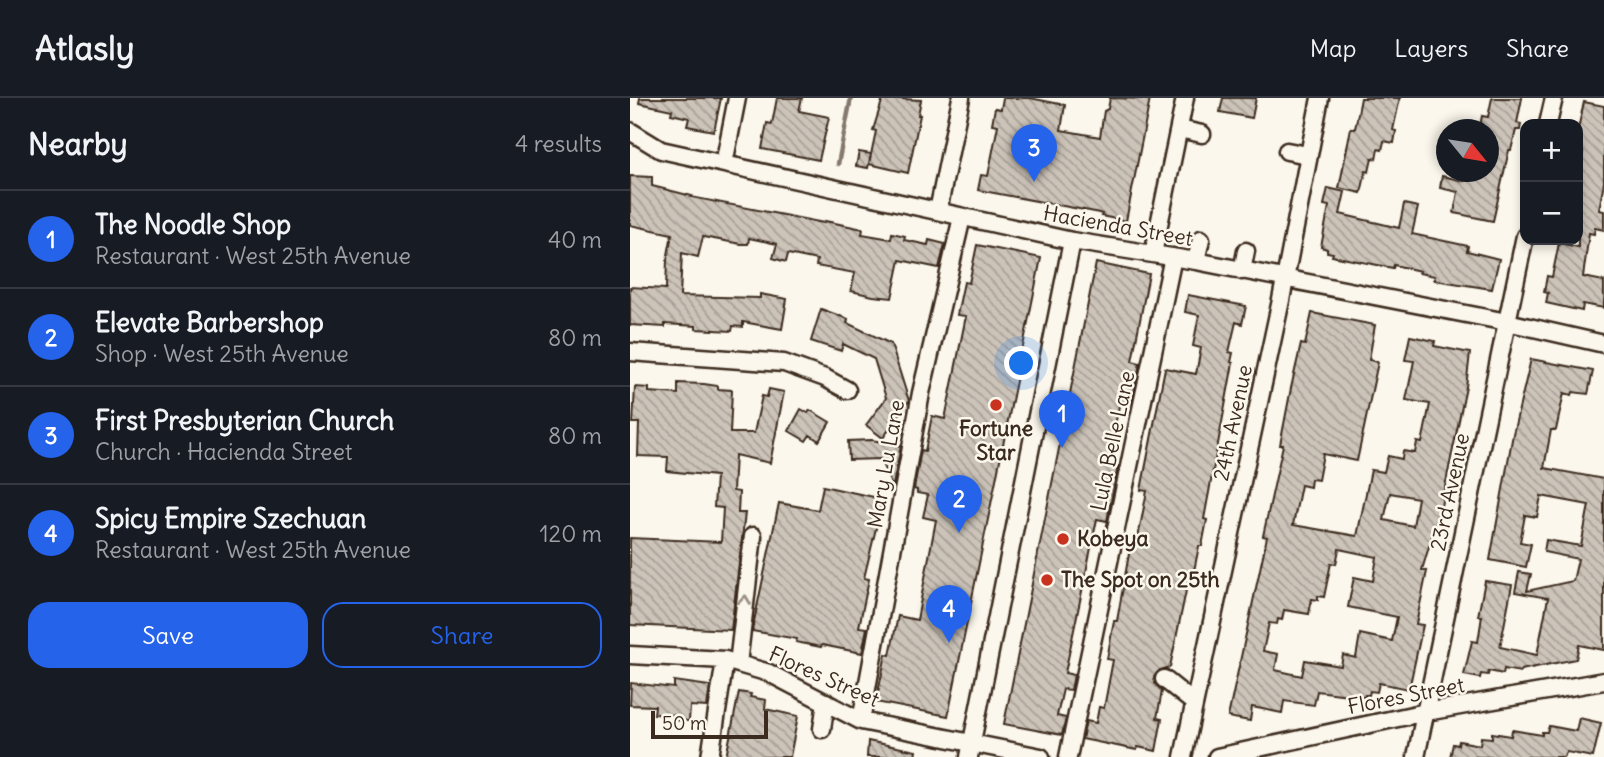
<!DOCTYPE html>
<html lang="en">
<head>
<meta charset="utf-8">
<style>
	:root { --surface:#171b24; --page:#20242c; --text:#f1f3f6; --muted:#9ea1a6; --line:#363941; --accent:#2563eb }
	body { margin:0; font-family:Delius,sans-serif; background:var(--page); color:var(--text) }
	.controls { position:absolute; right:21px; top:21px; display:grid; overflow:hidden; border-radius:14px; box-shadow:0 4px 10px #0003 }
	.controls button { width:63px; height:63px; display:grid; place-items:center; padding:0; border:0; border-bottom:2px solid var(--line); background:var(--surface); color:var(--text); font:35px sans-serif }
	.compass { position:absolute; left:806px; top:21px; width:63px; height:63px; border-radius:50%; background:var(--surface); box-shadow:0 4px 10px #0003; rotate:120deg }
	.scale { position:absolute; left:21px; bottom:18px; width:117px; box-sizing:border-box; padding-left:7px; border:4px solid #3b2a1e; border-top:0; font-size:19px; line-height:24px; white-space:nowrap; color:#3b2a1e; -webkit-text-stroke:5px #fbf7ec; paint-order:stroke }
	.you { position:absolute; left:392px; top:266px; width:24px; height:24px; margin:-18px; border:5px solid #fff; border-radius:50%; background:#1a73e8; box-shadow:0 0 0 10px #1a73e833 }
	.badge { display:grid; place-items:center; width:46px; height:46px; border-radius:50%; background:var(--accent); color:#fff; font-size:23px; font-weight:700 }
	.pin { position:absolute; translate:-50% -58px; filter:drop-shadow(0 2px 4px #0008) }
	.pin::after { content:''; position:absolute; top:37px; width:24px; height:21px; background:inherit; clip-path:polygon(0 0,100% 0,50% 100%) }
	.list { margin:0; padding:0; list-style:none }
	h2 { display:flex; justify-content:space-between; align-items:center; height:91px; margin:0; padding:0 28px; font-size:30px }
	h2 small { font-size:23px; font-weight:400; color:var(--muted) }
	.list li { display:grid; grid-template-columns:46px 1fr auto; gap:21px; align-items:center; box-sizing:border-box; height:98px; padding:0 28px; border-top:2px solid var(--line) }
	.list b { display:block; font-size:26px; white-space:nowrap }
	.list p { margin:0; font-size:23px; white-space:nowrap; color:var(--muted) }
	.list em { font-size:23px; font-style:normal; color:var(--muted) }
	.actions { display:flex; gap:14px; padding:21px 28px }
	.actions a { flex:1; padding:16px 0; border:2px solid var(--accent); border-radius:21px; text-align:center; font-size:24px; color:var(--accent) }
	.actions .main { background:var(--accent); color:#fff }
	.map { position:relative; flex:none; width:974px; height:659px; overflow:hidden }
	header { display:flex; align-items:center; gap:42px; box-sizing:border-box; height:98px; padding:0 35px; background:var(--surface); border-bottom:2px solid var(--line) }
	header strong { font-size:33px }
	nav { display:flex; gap:38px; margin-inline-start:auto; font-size:24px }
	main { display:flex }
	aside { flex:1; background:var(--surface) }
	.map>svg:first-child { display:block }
</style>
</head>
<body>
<header>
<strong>Atlasly</strong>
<nav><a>Map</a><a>Layers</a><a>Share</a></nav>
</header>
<main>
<aside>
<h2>Nearby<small>4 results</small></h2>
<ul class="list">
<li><span class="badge">1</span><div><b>The Noodle Shop</b><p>Restaurant · West 25th Avenue</p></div><em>40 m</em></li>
<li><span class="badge">2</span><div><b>Elevate Barbershop</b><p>Shop · West 25th Avenue</p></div><em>80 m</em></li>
<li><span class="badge">3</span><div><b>First Presbyterian Church</b><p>Church · Hacienda Street</p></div><em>80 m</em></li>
<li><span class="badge">4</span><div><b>Spicy Empire Szechuan</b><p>Restaurant · West 25th Avenue</p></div><em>120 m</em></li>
</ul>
<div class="actions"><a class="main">Save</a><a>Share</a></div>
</aside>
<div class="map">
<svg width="974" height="659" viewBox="0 0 974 659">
	<defs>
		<pattern id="building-back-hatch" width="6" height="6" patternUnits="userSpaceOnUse" patternTransform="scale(1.75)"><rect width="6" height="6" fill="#ccc4b9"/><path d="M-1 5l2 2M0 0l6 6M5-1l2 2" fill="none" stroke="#a79f96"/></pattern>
	</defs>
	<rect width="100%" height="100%" fill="#fbf7ec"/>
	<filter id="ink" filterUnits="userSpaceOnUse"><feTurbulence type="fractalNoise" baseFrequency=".0143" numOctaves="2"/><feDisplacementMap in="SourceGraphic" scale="14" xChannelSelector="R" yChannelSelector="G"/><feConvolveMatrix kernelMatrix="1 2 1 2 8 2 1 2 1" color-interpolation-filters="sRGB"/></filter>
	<g filter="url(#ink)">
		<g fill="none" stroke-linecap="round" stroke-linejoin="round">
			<!-- stream -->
			<path stroke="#85796d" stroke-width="4.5" d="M208,66L221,0"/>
		</g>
		<!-- building -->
		<path fill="url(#building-back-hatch)" stroke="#3b2a1e" stroke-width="2" fill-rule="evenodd" d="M10,0H91L84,33L57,28L59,20L41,16L42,12L9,5Z
			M147,0H172L169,13L199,19L189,62L132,51L137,25L142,26Z
			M253,0L291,2L288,17H290L278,75L239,66L246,33L243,32Z
			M373,0H400L435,7L431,32L470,39L474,13L478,11L480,0L520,1L496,123L471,118L472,116L465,114L348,92L351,77L358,78L368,27L362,26L365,10L371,11Z
			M593,0H626L622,20L590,14Z
			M731,0H770L763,32L766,33L764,45L754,43L752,52L748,51L746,61L742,60L739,74L736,73L731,95L709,90L721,30L725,31Z
			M862,0H892L887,25L891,26L890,32H886L881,52H879L863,123L824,115L828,94L810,90L812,78L834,83L836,74H858V32H849L852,18L858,19Z
			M954,4L974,8V84L969,112L974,113V132L965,130L964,136L959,135L953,179L974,183V210L953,206L952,213L916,205L918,195L914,194L917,178L922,179L929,145L948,149V79L953,54L949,53L951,49L948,48V31Z
			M229,54L241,56L238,70L226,68Z
			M0,78L22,79V88L62,98L61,99L194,125L195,123L233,131L232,136L261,141L262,135L275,138L274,142L298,147L299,142L315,146L309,170L270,162L262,200L243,198L221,193L225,175L186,168L187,162L158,156L156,164L143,160L147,146L119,140L118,146H111L73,139L68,159L52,155L50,198L130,200V196L157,201L152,231L113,224V229L103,228L102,233L66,231V228L35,226V229L0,227V189L36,191L37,162L42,136L0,127Z
			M698,90L715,94L710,116L769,130L774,106L788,109L782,136L838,148L837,153L869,161L862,191L804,182L805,178L789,175L790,173L764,167L763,170L702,158L703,155L697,154V151L691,149L699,108L694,107Z
			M347,147L411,160L318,618L246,604L256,556L260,557L268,518L287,522L306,422L293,419L298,397L287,395V392L284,391L291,352L295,353L302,318L315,321L336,218L327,217L334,184L339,185Z
			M466,165L519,176L502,263L510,265L502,305L490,303L477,366L488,368L477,423L467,421L435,575L444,577L441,592L433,591L427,618L436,620L432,637L374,626Z
			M558,197L616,208L612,226L606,224L599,254L603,255L601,264L603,265L574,421L577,422L572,448H569L561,488H557L540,569L530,572L524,579L525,585L532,593L527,620L532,621L526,653L508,649L507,652L452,641L456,623L466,625L469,609L474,610L483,562L477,561L484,523H487L502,439L508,440L517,393L511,392L535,270L566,276L571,250L563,248L569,217L555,214Z
			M191,211L218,221L217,225L261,246L279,303L253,340L236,327L256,300L244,261L213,246L211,253L181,243Z
			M682,215L745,227L739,262L748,264L727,363L693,356L688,382L681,381L680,389L671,387L663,427L727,438L741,372L754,374L758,358L772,361L773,353L785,355L787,344L792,345L800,306L776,302L784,263L775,262L780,238L805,243L804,248L840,255L836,289L811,408L792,472L797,473L786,526L793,527L779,591L749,585L747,594L740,593L739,597H735V599L687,593L684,607L654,603L652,615L622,609L620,623L598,619L637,439L633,438L653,347H650L661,290L671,246L675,247ZM760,395L788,400L783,428L754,422ZM709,451L747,459L743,483L724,479L718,509L767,519L762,543L730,536L726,560L713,557L711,568L675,562L672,578L645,572L648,556L633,553L639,525L647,526L648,521L652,522L654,512L679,516L682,501L688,502V498L694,499L701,465L706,466Z
			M901,261L963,273L958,296L943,294L942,297L934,295L926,332H921L914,370L974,381V552L949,547L946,561L891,572L890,574L874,571L873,576L859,573L858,577L851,576L850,580L834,577L842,543L848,544L852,518H848L855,483L882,487L870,549L907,557L918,500L885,494L889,474L901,476L897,493L943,483L948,461L914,454L916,442L951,448L959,407L911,398L907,419L895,417L890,444L901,446L896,469L860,462L883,336Z
			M48,285L74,286L88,288V291L102,292L100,335H124L132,298L137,299L139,291L154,294L140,365L105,357L103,393L109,394L108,415H115L101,532L0,527V440L91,444L93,410L84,409L86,378L37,373L38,359L8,358L9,325H3L5,289L19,290V294L48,296Z
			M171,311L178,315L180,312L200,324L189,343L180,337L176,343L159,333Z
			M242,342L271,348L263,387L261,386L250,361L219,362L218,343Z
			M193,388L253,401L234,480L239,481L229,529L237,530L232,555L192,547L191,549L166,544L167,541L122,533L149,405L188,412Z
			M44,583L80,588L77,609L60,608L59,623L42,622L43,617L24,616L25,608L0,607L1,585L44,590Z
			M109,594L121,596L120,599L136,602L135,611L168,618L160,659H96Z
			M949,620L971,625L963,659L937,654L933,659H820L823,646L828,647L829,643L850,647L851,639L862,640V635L881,638L882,632L912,637V634H917L919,628L946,633Z
			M238,643L286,653L285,659H237Z"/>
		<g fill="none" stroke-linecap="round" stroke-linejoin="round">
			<defs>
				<path id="minor" d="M918,26L924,0
					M549,31L572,36
					M0,33L31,52L442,143L566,163L877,224L974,246
					M657,53L678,57
					M94,66L107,0
					M308,113L331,0
					M523,156L555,0
					M566,163L571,141
					M612,173L616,153
					M0,254L154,265L195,280L217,292
					M0,557L95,562L139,575L231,623L411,659
					M108,566L123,438
					M534,581L564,605
					M231,623L291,295L332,119
					M192,631L196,604
					M80,659L95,562
					M339,659L442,143
					M438,659L543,159
					M553,659L651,202L690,0
					M587,659L796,614L974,583
					M786,659L895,138"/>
			</defs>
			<!-- minor casing -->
			<use href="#minor" stroke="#3b2a1e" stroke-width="21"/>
			<!-- minor -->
			<use href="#minor" stroke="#fbf7ec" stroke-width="16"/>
		</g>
		<!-- one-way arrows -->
		<defs><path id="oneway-chevron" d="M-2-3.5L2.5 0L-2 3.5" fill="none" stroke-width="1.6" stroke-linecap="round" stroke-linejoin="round" transform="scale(1.75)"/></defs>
		<use stroke="#9b9085" href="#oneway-chevron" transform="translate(115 502) rotate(-83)"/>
	</g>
	<!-- markers -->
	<g fill="#c8321e" stroke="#fbf7ec" stroke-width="2.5">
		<circle cx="366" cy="307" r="7"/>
		<circle cx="433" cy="441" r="7"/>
		<circle cx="417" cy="482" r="7"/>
	</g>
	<g text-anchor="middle" stroke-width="5" stroke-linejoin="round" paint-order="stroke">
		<!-- street labels -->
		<g font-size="21" fill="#3b2a1e" stroke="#fbf7ec">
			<text transform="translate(488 128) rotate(10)" y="7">Hacienda Street</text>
			<text transform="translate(603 325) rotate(-78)" y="7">24th Avenue</text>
			<text transform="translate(483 343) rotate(-78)" y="7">Lula Belle Lane</text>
			<text transform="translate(256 366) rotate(-80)" y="7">Mary Lu Lane</text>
			<text transform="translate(820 394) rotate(-78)" y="7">23rd Avenue</text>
			<text transform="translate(194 579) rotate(24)" y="7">Flores Street</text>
			<text transform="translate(776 598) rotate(-11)" y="7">Flores Street</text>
		</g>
		<!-- poi labels -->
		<g font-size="21" font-weight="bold" fill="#3b2a1e" stroke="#fbf7ec" text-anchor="start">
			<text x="366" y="338" text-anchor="middle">Fortune<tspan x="366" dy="24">Star</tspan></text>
			<text x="447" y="448">Kobeya</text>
			<text x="431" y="489">The Spot on 25th</text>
		</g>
	</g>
</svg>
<div class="controls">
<button>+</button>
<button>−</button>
</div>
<svg class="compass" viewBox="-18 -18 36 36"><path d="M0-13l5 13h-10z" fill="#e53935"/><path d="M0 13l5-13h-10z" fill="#9ea1a6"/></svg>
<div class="scale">50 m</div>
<div class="you"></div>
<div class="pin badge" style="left:432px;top:350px">1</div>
<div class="pin badge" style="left:329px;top:435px">2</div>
<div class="pin badge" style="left:404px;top:84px">3</div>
<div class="pin badge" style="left:319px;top:545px">4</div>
</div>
</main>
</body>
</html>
